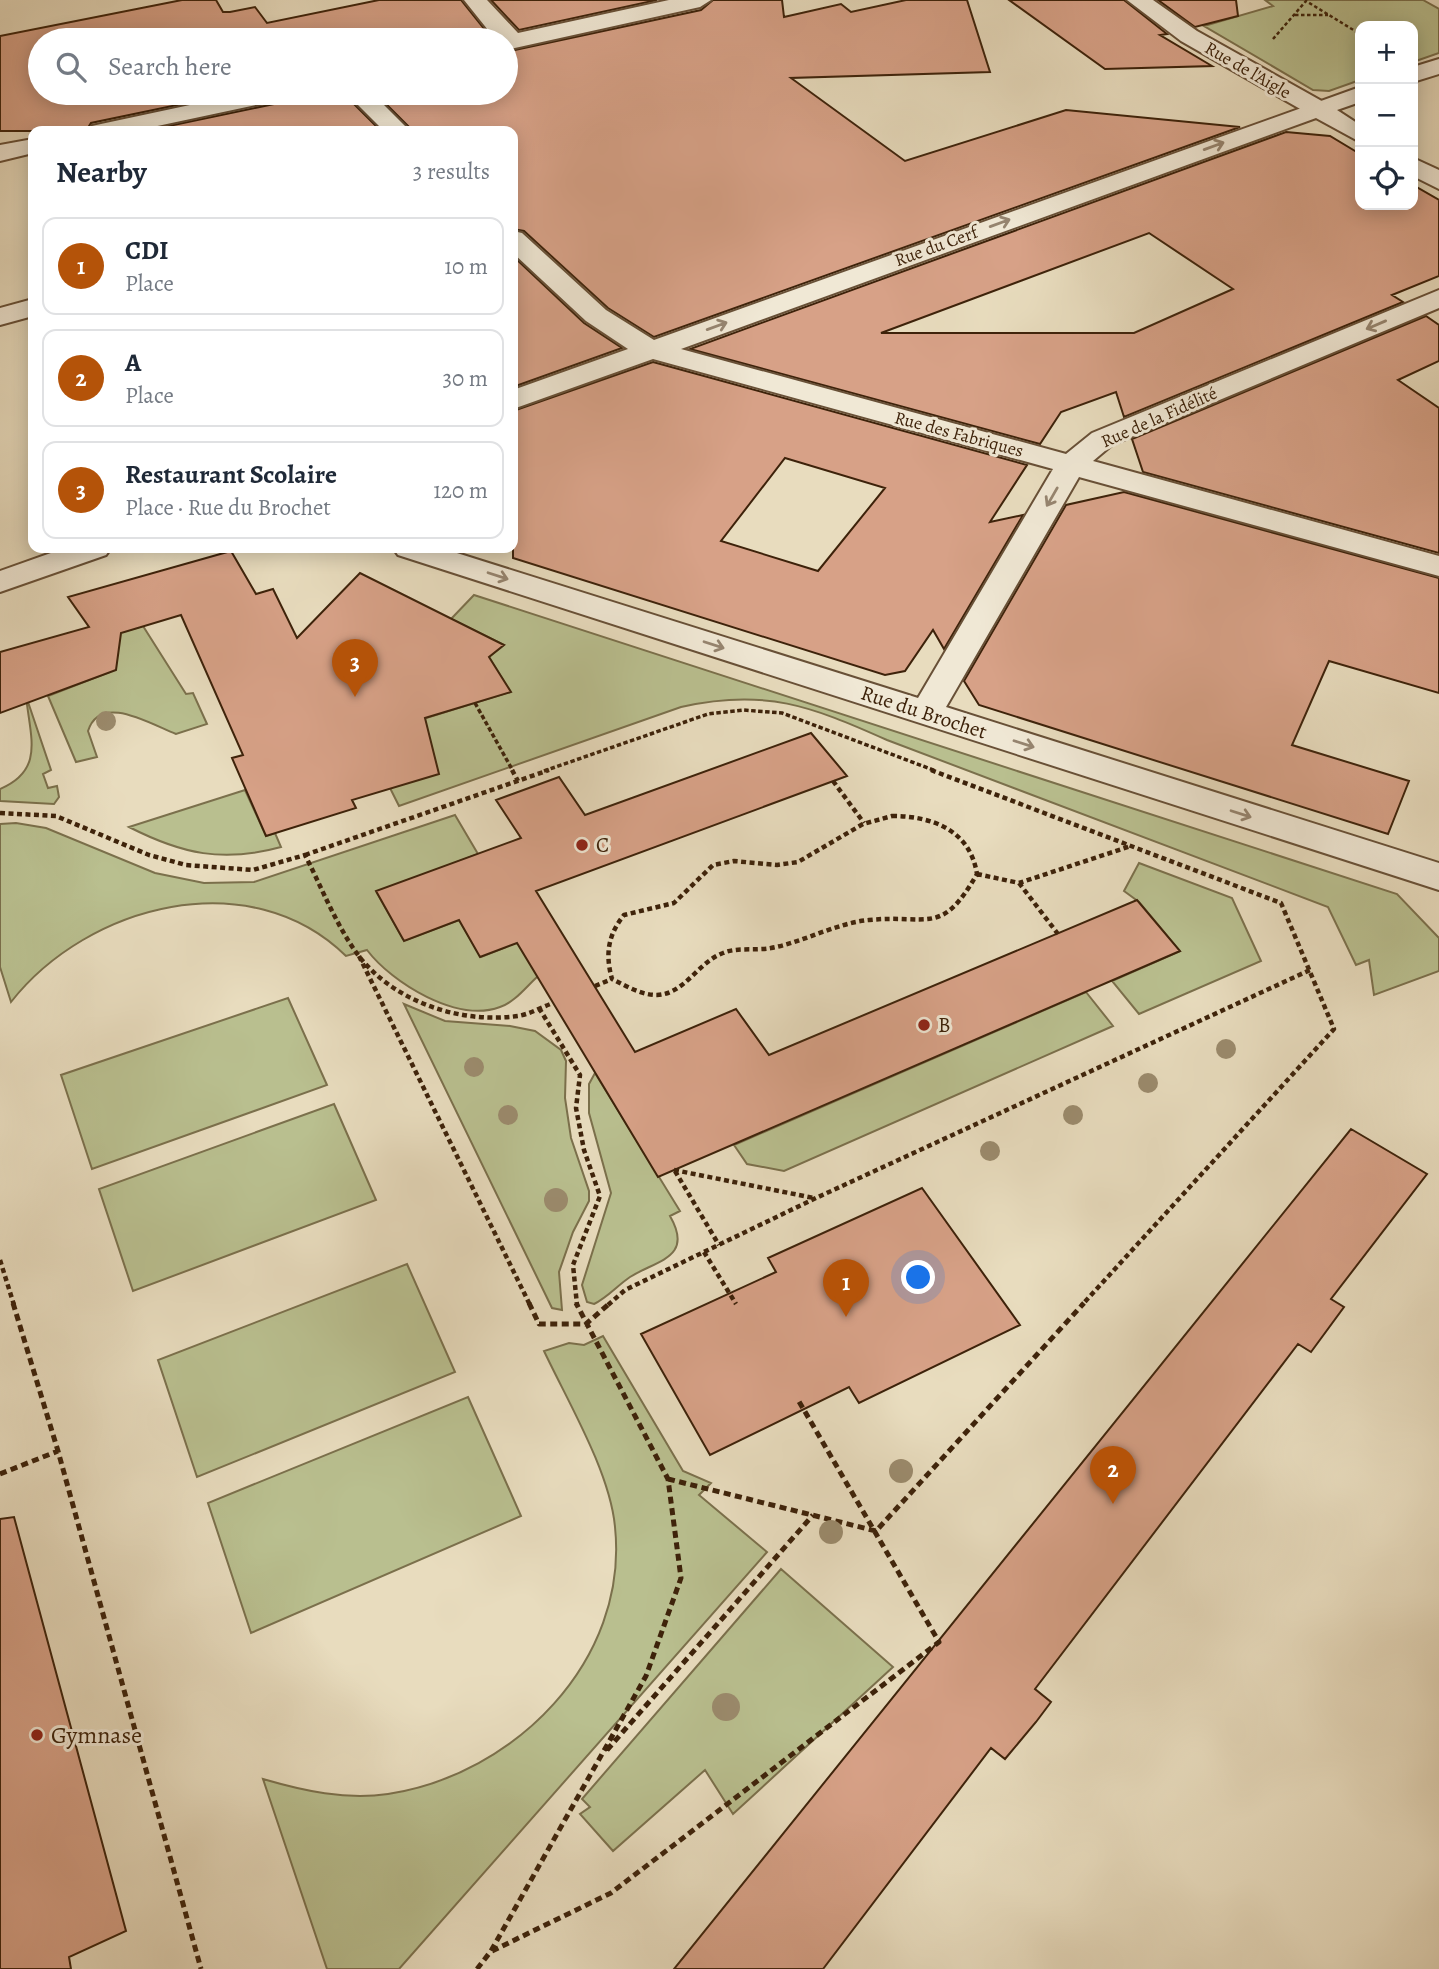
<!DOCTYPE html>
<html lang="en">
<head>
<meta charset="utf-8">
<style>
	:root { --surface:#fff; --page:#f6f6f7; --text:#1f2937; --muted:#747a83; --line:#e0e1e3; --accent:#b45309 }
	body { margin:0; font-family:Alegreya,serif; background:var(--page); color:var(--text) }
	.controls { position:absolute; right:21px; top:21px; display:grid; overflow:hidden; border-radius:14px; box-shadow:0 4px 18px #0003 }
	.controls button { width:63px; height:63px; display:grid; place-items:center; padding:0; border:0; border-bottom:2px solid var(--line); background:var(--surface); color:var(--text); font:35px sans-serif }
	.you { position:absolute; left:919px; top:1278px; width:24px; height:24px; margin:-18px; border:5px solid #fff; border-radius:50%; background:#1a73e8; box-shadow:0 0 0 10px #1a73e833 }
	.badge { display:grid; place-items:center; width:46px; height:46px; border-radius:50%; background:var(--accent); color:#fff; font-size:23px; font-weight:700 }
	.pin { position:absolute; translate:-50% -58px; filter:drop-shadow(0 2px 4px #0008) }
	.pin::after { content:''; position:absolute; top:37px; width:24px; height:21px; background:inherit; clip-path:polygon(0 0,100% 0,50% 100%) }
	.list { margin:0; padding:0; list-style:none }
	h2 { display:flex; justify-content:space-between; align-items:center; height:91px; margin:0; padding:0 28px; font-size:30px }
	h2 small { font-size:23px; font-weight:400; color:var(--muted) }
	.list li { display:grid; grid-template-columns:46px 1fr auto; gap:21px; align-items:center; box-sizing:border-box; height:98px; margin:0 14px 14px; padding:0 14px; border:2px solid var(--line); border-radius:14px }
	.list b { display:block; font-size:26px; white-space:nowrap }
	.list p { margin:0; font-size:23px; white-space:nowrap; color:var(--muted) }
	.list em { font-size:23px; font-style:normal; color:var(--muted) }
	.icon { flex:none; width:38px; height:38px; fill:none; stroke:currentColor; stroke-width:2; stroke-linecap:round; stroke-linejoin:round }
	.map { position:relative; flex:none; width:1439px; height:1969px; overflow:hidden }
	.search { position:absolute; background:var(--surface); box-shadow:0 4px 18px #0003; left:28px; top:28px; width:490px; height:77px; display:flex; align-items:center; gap:18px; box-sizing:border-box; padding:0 24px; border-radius:38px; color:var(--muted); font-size:26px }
	.panel { position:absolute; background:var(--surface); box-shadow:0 4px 18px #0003; left:28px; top:126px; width:490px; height:427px; border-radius:14px }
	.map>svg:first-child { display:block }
</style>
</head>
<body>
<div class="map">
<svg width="1439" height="1969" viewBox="0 0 1439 1969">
	<rect width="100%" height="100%" fill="#e8dcbe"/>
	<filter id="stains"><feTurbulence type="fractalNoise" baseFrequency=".00286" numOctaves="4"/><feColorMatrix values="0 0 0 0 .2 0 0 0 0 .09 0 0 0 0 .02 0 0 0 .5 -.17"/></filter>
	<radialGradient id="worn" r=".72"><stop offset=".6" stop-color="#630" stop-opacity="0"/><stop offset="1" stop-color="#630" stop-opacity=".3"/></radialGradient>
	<!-- green -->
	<path fill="#b9bf8f" stroke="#7b704c" stroke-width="2" d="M1265,0H1423L1439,9V53L1413,62V26H1360V80L1329,91L1313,90L1204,26L1273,6Z
		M474,595L1397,894L1439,938V971L1374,995L1369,960L1356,965L1328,907L887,740C811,706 765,688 681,707L399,806L390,788L394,728L510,692L489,657L504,645L451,619Z
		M143,626L186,694L193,693L207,724L176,734C152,725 100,692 88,731L97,757L76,762L48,696L110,672L101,638Z
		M26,696L51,770L43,774L48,788L57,786L59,797L54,804L0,801V789C45,770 30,737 26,696Z
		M245,790L266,836L275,833L281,847C223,863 182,854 129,827Z
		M455,815L478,854L377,893L403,939L406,940L459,920L481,957L506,947L507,901L538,976C526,987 515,1002 500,1007C457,1023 392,983 367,950L346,956C250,862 88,904 11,1002L0,967V824L16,823L46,828L155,873L204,883L254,882Z
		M1139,863L1232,898L1261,961L1139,1014L1112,981L1180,951L1139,902L1124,891Z
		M1086,992L1113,1026L784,1171L747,1164L734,1145Z
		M288,998L327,1085L92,1169L61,1075Z
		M404,1004L445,1021L510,1026L535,1031L561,1050L566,1061L565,1098L571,1138L589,1191V1201L573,1232L559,1272L562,1310L552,1308Z
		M595,1073L680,1211L670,1216C694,1258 657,1260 630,1277C618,1285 607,1298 594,1304L587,1302L582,1285L611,1193L589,1113V1084Z
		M334,1104L376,1200L133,1291L99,1189Z
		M407,1264L455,1372L197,1477L158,1360Z
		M603,1336L683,1471L711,1483L699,1495L767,1552L399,1969H327L263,1779C304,1791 345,1800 388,1794C514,1775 629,1661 615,1527C610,1472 568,1402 544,1351L569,1343L584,1345Z
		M468,1397L521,1516L251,1633L208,1503Z
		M781,1569L893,1667L733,1814L705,1770L613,1851L580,1814L590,1807L582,1799Z"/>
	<!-- building -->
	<path fill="#d7a187" stroke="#3d220a" stroke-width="2" fill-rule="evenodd" d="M182,0H216L223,12H230L255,7L267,23L379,0H461L493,40H40V93H235L91,123L86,131H0V36Z
		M491,0H657L519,30Z
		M713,0H782L784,17L841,4L851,12L906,0H967L990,72L791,78L905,161L1066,110L1240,127L654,337L608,308L524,231L513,229V131H413L375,93H506V52L701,10Z
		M1009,0H1124L1167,34L1160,35L1212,66L1105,69Z
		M1158,0H1236L1238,16L1195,27Z
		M294,93H343L381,131H145L288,101Z
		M1286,132L1330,136L1360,154V205H1413V185L1439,200V276L1392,295L1403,302L1124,417L1116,392L1061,412L1040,444L690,349ZM1149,233L1233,289L1134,333H881Z
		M513,256L584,323L622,348L513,387Z
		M1426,316L1439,325V361L1398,380L1439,408V553L1143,472L1132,439Z
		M653,362L1027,465L990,522L1023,515L944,649L933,630L905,671L885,675L513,558V411ZM785,458L885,488L818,571L721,541Z
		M1124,492L1439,578V693L1329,661L1292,745L1409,781L1388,834L979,705L964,681L1066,505Z
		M231,551L256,594L273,589L297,638L360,573L504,645L489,657L511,692L425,718L439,774L352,800L356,808L266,836L232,758L243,755L181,615L121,633L116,670L0,713V652L89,627L68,597Z
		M811,733L847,776L536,891L635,1052L736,1009L769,1055L1137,900L1180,951L658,1177L517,943L480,957L459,920L404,941L376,891L521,838L496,800L559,777L585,815Z
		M1351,1129L1427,1174L1331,1299L1344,1307L1311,1352L1298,1344L1035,1689L1051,1702L1036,1722L1005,1759L991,1748L823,1969H674Z
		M922,1188L1020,1325L859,1403L849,1387L710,1455L641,1334L776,1272L768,1258Z
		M14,1517L126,1931L69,1957L71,1969H0V1519Z"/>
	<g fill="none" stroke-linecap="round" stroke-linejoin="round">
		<defs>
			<path id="pedestrian" d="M1127,0H1153L1197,31L1327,104L1330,109L1327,114H1309L1181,41Z"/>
			<path id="minor" d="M464,0H487L518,33L669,0H711L700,7L506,50V40H496Z
				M1439,59V74L1413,82V67Z
				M1360,87V102L1337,110L1360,125V142L1316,118L681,349L1066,454L1092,433L1439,290V308L1112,445L1093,461L1439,556V576L1079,477L946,707L1439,863V890L398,555L393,548H441L918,698L1053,469L653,359L513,409V390L628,349L586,321L513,253V231L522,233L606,310L654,340Z
				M246,93H291L287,98L279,100L134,131H89L92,126L101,124Z
				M346,93H372L410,131H384Z
				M33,139V153L0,161V145Z
				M1413,158L1439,170V189L1413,176Z
				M33,299V316L0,325V308Z
				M65,548H111L106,555L0,592V571Z"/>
		</defs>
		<!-- pedestrian casing -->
		<use href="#pedestrian" stroke="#685037" stroke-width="4"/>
		<!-- minor casing -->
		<use href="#minor" stroke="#685037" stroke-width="4"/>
		<!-- path-far3 -->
		<path stroke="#3d220a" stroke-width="2.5" stroke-dasharray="3.5 2.5" stroke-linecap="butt" d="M1295,15H1328
			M1273,39L1306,1L1360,34"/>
		<!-- path-far2 -->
		<path stroke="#3d220a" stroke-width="3.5" stroke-dasharray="4.5 2.5" stroke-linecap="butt" d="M475,703L513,771
			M544,771L708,714L743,710L782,713L936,771"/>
		<!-- path-far1 -->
		<path stroke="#3d220a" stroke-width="4.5" stroke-dasharray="5 3.5" stroke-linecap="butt" d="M512,770L518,781
			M931,770L1281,903L1334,1029L1082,1305
			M833,781L864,823
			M0,813L56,816L149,855L186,865L253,870L305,855C322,888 336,925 358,955C394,1002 460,1024 518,1016C530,1014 542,1007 553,1003
			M892,816C932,816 970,830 977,874C941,937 929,914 869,920C836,923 804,942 771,948C756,951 737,947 723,953C698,962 685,994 657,995C641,995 626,986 612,979C605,954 608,935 624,915L674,903L713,865L734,861L777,865L798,862L863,824Z
			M305,855L549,770
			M977,874L1019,883L1131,846
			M1019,883L1058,934
			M359,956L530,1305
			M595,986L612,979
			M539,1008L580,1075L576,1108L584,1150L600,1196L573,1265L577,1305
			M674,1170L814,1198
			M675,1171L719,1245
			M704,1252L736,1304
			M0,1260L14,1305
			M608,1305L625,1290L816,1198L1310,970"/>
		<!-- path -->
		<path stroke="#3d220a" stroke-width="5" stroke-dasharray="7 4.5" stroke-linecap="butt" d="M13,1303L58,1451L201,1969
			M529,1303L539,1324H586L610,1303
			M0,1474L58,1451
			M668,1479L876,1531L1084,1303
			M607,1750L813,1515
			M492,1951L611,1893L939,1642L797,1398
			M477,1969L491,1951L646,1676L681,1578L668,1479L576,1303"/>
		<!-- pedestrian -->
		<use href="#pedestrian" fill="#f0e8d5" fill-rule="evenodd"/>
		<!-- minor -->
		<use href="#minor" fill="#f0e8d5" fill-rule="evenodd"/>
	</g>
	<!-- trees -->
	<g fill="#9b8b6d">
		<circle cx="106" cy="721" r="10"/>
		<circle cx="1226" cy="1049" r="10"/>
		<circle cx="474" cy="1067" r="10"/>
		<circle cx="1148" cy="1083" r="10"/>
		<circle cx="508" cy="1115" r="10"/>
		<circle cx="1073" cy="1115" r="10"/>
		<circle cx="990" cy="1151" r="10"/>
		<circle cx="556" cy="1200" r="12"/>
		<circle cx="901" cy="1471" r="12"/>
		<circle cx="831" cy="1532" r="12"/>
		<circle cx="726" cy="1707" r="14"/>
	</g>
	<!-- one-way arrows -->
	<defs><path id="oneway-shaft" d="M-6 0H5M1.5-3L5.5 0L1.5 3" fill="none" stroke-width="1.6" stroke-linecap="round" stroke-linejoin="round" transform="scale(1.75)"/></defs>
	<g stroke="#968570">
		<use href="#oneway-shaft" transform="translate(1214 146) rotate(-20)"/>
		<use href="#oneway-shaft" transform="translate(1000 223) rotate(-20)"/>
		<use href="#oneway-shaft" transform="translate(1376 325) rotate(157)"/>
		<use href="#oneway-shaft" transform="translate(717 326) rotate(-20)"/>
		<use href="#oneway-shaft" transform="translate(1052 497) rotate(120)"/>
		<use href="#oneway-shaft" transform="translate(498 576) rotate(18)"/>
		<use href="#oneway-shaft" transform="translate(714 645) rotate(18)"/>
		<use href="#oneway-shaft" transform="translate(1024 744) rotate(18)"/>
		<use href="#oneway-shaft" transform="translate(1241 814) rotate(18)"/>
	</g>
	<!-- markers -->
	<g fill="#8f2418" stroke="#f0e8d5" stroke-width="2.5">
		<circle cx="582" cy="845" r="7"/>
		<circle cx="924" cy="1025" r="7"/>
		<circle cx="37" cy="1735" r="7"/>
	</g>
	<g text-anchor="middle" stroke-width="6" stroke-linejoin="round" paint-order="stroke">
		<!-- far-street labels -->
		<g font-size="18" fill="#3d220a" stroke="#f0e8d5">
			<text transform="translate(1248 70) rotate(30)" y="6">Rue de l'Aigle</text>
			<text transform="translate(936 246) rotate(-20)" y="6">Rue du Cerf</text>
			<text transform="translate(1159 417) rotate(-24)" y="6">Rue de la Fidélité</text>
			<text transform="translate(959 434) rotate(15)" y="6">Rue des Fabriques</text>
		</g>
		<!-- street labels -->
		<g font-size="21" fill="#3d220a" stroke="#f0e8d5">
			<text transform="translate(924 712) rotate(18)" y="7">Rue du Brochet</text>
		</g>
		<!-- poi labels -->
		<g font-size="21" fill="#3d220a" stroke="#f0e8d5" text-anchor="start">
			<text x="596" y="852">C</text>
			<text x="938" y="1032">B</text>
		</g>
		<!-- near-poi labels -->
		<g font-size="24" fill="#3d220a" stroke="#f0e8d5" text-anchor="start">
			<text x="51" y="1743">Gymnase</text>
		</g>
	</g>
	<rect width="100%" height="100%" filter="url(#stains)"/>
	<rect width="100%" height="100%" fill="url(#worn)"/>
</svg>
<div class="controls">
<button>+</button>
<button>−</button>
<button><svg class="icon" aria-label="locate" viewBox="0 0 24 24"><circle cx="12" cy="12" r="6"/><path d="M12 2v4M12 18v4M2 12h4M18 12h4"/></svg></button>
</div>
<div class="you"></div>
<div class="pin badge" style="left:846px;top:1317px">1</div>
<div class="pin badge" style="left:1113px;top:1504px">2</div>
<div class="pin badge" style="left:355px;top:697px">3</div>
<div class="search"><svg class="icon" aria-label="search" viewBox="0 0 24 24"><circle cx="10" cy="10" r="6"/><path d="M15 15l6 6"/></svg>Search here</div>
<section class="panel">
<h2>Nearby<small>3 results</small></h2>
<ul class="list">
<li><span class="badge">1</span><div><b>CDI</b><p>Place</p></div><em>10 m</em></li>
<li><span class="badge">2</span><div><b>A</b><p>Place</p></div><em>30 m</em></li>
<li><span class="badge">3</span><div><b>Restaurant Scolaire</b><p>Place · Rue du Brochet</p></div><em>120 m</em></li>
</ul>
</section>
</div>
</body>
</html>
